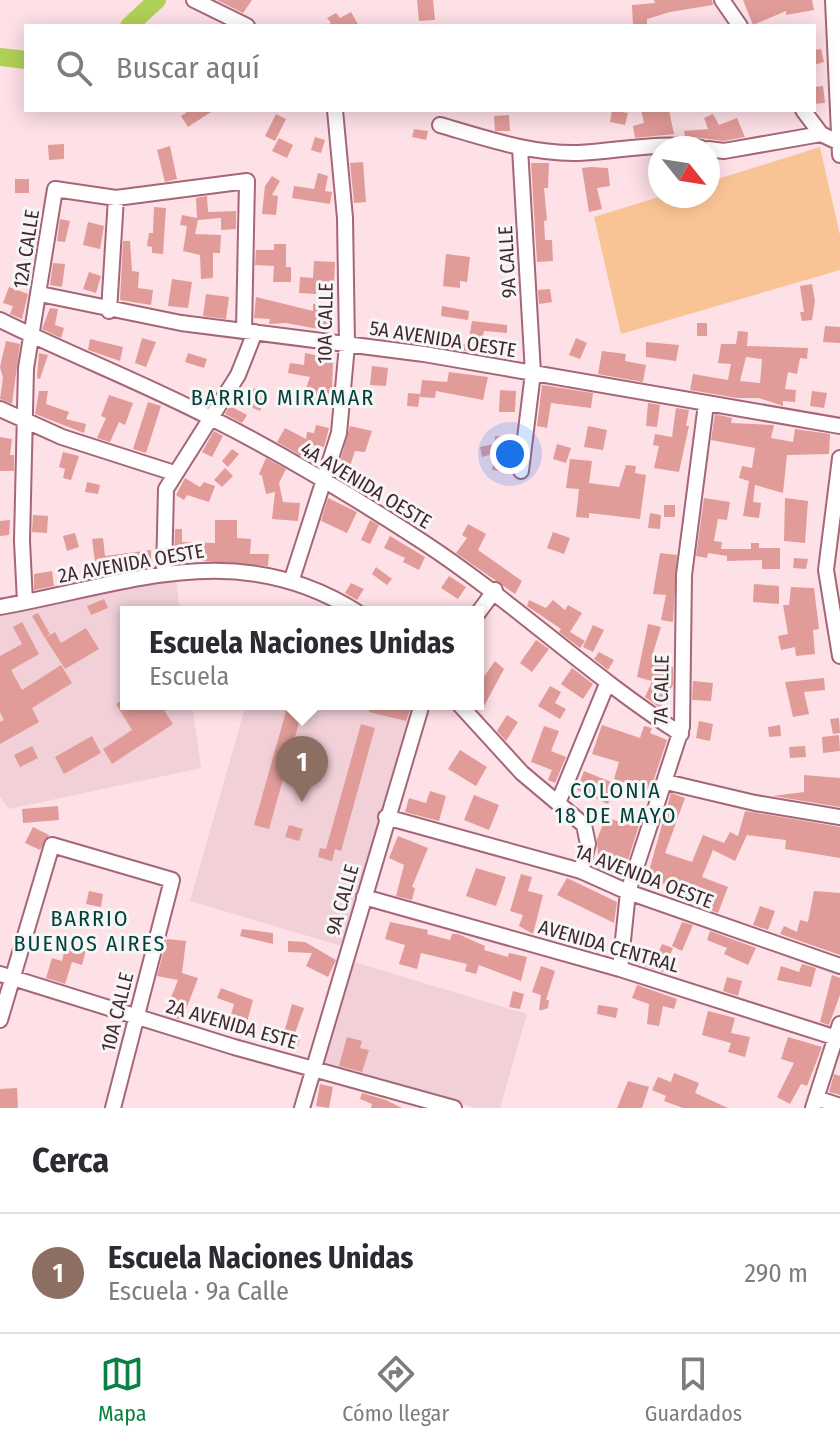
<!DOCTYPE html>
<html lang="es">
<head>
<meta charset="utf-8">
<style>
	:root { --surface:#fff; --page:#f7f7f7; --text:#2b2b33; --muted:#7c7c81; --line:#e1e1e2; --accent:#0b8043 }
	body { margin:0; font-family:"Fira Sans Condensed",sans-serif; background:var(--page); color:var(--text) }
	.compass { position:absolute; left:648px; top:136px; width:72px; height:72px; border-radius:50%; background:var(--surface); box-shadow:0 4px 20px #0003; rotate:120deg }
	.you { position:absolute; left:510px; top:454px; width:28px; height:28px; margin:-20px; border:6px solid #fff; border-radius:50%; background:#1a73e8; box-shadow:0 0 0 12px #1a73e833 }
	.badge { display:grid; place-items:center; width:52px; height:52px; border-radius:50%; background:var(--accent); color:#fff; font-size:26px; font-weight:700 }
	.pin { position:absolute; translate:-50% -66px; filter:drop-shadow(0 2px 4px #0008) }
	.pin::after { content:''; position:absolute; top:42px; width:28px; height:24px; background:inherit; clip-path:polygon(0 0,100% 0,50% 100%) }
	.popup { position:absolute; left:120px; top:606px; width:364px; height:104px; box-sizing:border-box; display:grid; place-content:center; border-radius:0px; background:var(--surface); filter:drop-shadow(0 2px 6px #0005); font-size:26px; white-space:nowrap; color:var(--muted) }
	.popup b { font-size:30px; color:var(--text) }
	.popup::after { content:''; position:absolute; left:50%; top:100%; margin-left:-16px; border:16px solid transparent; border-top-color:var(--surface) }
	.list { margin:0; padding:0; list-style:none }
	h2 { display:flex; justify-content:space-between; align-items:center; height:104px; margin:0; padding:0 32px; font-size:34px }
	h2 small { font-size:26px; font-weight:400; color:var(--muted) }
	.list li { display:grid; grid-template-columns:52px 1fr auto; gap:24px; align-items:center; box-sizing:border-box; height:120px; padding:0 32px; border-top:2px solid var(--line) }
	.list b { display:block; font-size:30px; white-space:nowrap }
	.list p { margin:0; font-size:26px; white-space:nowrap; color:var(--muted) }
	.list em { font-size:26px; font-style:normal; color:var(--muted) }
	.icon { flex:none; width:44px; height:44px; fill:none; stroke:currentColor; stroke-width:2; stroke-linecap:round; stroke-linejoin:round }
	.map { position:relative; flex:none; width:840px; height:1108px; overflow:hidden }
	.search { position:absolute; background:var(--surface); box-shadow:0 4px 20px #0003; left:24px; right:24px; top:24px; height:88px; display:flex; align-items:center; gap:20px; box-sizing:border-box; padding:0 28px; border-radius:0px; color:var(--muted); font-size:30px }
	.sheet { height:224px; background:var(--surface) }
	nav { display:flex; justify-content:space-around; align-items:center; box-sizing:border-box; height:112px; border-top:2px solid var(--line); background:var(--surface); font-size:22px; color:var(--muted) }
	nav a { display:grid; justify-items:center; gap:4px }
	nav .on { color:var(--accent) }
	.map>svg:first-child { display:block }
</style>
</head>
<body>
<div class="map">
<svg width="840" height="1108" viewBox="0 0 840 1108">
	<rect width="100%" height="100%" fill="#fee0e7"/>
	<!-- built -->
	<path fill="#f1d0d8" d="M176,578L180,612H126V704H192L201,768L9,809L0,797V616Z
		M246,704H415L345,947L190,901Z
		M354,962L527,1014L500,1108H476L324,1064Z"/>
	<!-- green -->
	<path fill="#f9c495" d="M820,147L840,235V270L621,334L594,217L662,196H708V182Z"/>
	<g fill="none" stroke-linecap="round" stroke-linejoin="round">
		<!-- river -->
		<path stroke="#b0d157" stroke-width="18" d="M129,26L157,0
			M0,57L26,60"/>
	</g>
	<!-- building -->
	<path fill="#e19b98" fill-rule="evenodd" d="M217,0H252L243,13Z
		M417,0H433L435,20L419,21Z
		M654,0H712L713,5L670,12L647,19V26H633L632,5L655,3Z
		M743,0H812L814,10L786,15V11L753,25Z
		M351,12L359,26H326L331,23L327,18L336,13L340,18Z
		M821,49L824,62L814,65V50Z
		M823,86L825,103L814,104V87Z
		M190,110H214L188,127L181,116Z
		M612,110L628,113L625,125L610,122Z
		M641,110H669L674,134L635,138L633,126L644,123Z
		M276,114L286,119L275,141L265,136Z
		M713,114L719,125L737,118L745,137L724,141L685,136L684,131L708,129L704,118Z
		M509,115L510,131H495L494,116Z
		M414,129L428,131L426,140L412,137Z
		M315,137L325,140L321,153L311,150Z
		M279,138L293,145L287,158L272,151Z
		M64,144V159L49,160L48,145Z
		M170,146L177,179L165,182L157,150Z
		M363,162L366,202L354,203L350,163Z
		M531,163H549L548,188H544L547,220L544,221L545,240H552L553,261L537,262Z
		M591,167L608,168L610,186L597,188L602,209L589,212L582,168Z
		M318,173L328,176L325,191L332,192L330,204L292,198L294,186L314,189Z
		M272,176L280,181L272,195L278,196L276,215L262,214L265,186Z
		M15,179H29V193H15Z
		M207,196L208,212L236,211V229L221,230V218L198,220L195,234L221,235L220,253H213V278L201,279L200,255L183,251L187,226L180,225L182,215L197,218L196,198Z
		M154,207L166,208L163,254L152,253V247L147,246L149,233H153Z
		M60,219L70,221L65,242L57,241Z
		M88,222L104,226L100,249L83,245Z
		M123,241H130L132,271L139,272L138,288L153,290L151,305L120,300Z
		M274,244H286V267H291V282H273L274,266L255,265L256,250H274Z
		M446,254L470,257L467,282L460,281V288L443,286Z
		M314,261L335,262L334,284H317L316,294L299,293L300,277L313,278Z
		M53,263L65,264L62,287L50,285Z
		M89,272L101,276L96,293L83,289Z
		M172,279L192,282L188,308L168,306Z
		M812,284L815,301L812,320L802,321L800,312H804L800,286Z
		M9,287L28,294L22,319L10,314L13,306L3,303Z
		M550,289L552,302L539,304L538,290Z
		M206,294L229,297L226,319L203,316Z
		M256,297L313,311V304L332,306L329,331L286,323L269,324L270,319L254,318Z
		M442,306L469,311L468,320L441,316Z
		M50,308L58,309L55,325L64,328L61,338L42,329Z
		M472,321L507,325V333L484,331L480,354L456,349V344H468Z
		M697,323H707V336H697Z
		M825,326L840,327V343L823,342Z
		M738,331L748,332L747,346L808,348L807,359L800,358L797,374L788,372L785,389L796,390L795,402L783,401V406L759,398H737L690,390L693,374L728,380L731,364L718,363L721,344H736ZM746,357L762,359L760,383L740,381Z
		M142,338L156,342L146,367L135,363Z
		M576,338L587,343L580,359L569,355Z
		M90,339L123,347L120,361L88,350Z
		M6,341L20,344L12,404L0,399L3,378L0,367Z
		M646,342L679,345L676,361L646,357Z
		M602,351L626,354L625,361L646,365L643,382L598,374Z
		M39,353L48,355L40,379L37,378Z
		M188,353L207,359L204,368L185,362Z
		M305,353L333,359L332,394L321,393L319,408L300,404L310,377L288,373L290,363L304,365Z
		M372,366L388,368L386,386L370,385Z
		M449,372L488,377L483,400L436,391L435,398L420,397L422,380L447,382Z
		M542,385L593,393L591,408L551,403L547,428L537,426Z
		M254,388L267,394L260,411L246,405Z
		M500,390L516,391L515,412H499Z
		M39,391H48L46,404L69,412L66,419L86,424L84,433L35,414Z
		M812,391L827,393L824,408L810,406Z
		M408,393L420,394L418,407L407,406Z
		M109,395L133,403L125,425L119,422L110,442L97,438L106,418L101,416Z
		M148,402L161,406L146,453L133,449Z
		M648,403L660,405L657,427L646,426Z
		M230,406L247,415L242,423L225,414Z
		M676,408L689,410L686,426H689L679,472L654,468L659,446L653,445L655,434L672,437Z
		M715,414L732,418L731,423L774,425L771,438L793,442L795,429L830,434L829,454L787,455L783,493L755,485L753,502L761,503L759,518L743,516L749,481L739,478L742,466L752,468L755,448L711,440Z
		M316,425L329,428L324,447L312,445L305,458L277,442L285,428L306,439L307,432L314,433Z
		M350,426L372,431L365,452L355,451L345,481L336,476Z
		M588,426L607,430L603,450L584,447Z
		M214,431L223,436L212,457L202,452Z
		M495,436L514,437L510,473L492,470L495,453L482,457L480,447L494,444Z
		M0,437L12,439L10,455H14V471H0Z
		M557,444L571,448L566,463L553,459Z
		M232,449L239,454L228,467L222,461Z
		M63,452L79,456L71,480L63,478L65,469L59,467Z
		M266,458L286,469L279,483L283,502L300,503L298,521L272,519L275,492L266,494L262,476L259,474Z
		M570,459L592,461L589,483L619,487L626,465L636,466L635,473L646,475L640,519L589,513V518L576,517L579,489L566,488Z
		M225,468L233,476L222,487L214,480Z
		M185,478L200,487L204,482L215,486L209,502L187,495L184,500L176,495Z
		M87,482L100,485L98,494L85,492Z
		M328,498L357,512L347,533L321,521Z
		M704,498L730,502L727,520L718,519L714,541L722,542L721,549H751V543H759V548H780V569H762V560L727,561V556L708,553L707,558L696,556Z
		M785,498L808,501L805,543L784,541Z
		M664,505H675V517H664Z
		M650,513L661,515L660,529L648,528Z
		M33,515L48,516L47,533L32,532Z
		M10,520L9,535L0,536V521Z
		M215,520H237V538L251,539L250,554H269L268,566L174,559L175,529H182V542L215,543Z
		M370,520L379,525L370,544L361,540Z
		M468,524L486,534L478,550L522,581L515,594L456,553L467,538L462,535Z
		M553,532L570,538L564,554L547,548Z
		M75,533L79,547L67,551L63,536Z
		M390,536L425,557L419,570L403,562L405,558L384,548Z
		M103,538L105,556L151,550V563H136L137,568L97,576L92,539Z
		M660,553L677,555L673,622L661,620L666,595L653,594Z
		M794,558L808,559L806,569L793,568Z
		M376,567L392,579L387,585L372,574Z
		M52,571L54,586L34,590V574Z
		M449,576L466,587L458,599L441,588Z
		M351,583L364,589L357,600L345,593Z
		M754,584L779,586V604L753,602Z
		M791,587L814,588L819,629L813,630L815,654L796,656L795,647L781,650L778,636L788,634L783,605H789Z
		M104,599L108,608L91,615L87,606Z
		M529,600L546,608L553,600L565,610L568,605L582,613L570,632L585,641L580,648L559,632L561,629L527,606Z
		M38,613L50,634L45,638L32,616Z
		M22,622L39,654L11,670L22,690L61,665L72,683L32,708L39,722L0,744V722L4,720L0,712V656L22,644L13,627Z
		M648,624L661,627L652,656L665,661L664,666L673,667V685L660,708L645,697L652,681L637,677Z
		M593,625L604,630L593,652L583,647Z
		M86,628L99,649L65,669L45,638L55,632L61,643Z
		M536,640L549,649L532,672L520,663Z
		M599,652L614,660L608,670L594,659Z
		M495,661L504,669L484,706L478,703V685Z
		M572,668L593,684L583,699L561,684Z
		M824,678L825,690L804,692L809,714L793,717L785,682Z
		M693,681L713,683L711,701L692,700Z
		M550,686L561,692L555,703L566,709L560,719L538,706Z
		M126,698V704H160L173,724L112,764L103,749L132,730L116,704Z
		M371,704H400L411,707L406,721L369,712Z
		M287,708L302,712L269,829L254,825Z
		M507,715L518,722L506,741L497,731Z
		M839,718L840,733L833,734L830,719Z
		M699,721L713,724L710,741L696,738Z
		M361,724L375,728L341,851L335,849L332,861L318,857L320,848L326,849Z
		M602,725L640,738L644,726L652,728L650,733L667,740L650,791L614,779L619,762L592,754Z
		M780,725L781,736L769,737L768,727Z
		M544,726L559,731L551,751L566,757L555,783L548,780L552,770L531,762Z
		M839,735L840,751L823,753L822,737Z
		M92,736L101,753L64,774L55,757Z
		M32,746L38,758L20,767L14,755Z
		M805,746L806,757L790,758L789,747Z
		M460,750L487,767L476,786L448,769Z
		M584,771L616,784L608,804L577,790Z
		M804,775L840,778V807L773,796L804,792Z
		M430,791L446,796L439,821L405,812L409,798L426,803Z
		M671,793L685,798L665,853L692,862L703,835L724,843L730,832L738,836L745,811L840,827V858L785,849L786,840L747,835L735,861L713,850L702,877L728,887L718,913L704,908L709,894L679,881L676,888L647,878Z
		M474,795L499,805L489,830L464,820Z
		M58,806L59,820L23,823L22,809Z
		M632,815L641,819L623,876L594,866L598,856L597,839L606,817L628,825Z
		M289,825L303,829L299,841L285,837Z
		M33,827L49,835L40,850L25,843Z
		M398,836L428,848L412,887L415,888L412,900L396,896L404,865L389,858Z
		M476,868L506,877L496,906L466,896Z
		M521,874L532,877L528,891L543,895L533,934L519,926L523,915L510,911Z
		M567,878L617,902L614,923L557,895Z
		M89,891L103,894L101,907L86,904Z
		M814,891L840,893V955L780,934L784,926L797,932L800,920L808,922Z
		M760,906L775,911L768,930L753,925Z
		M390,922L428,930L427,934L450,940L452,934H458L485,946L484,950L508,957L509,953L527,957L521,981L479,965L476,974L465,971L467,964L421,953L417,969L399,964L405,945L385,939Z
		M682,922L693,925L682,951L672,946Z
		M242,929L273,933V944L240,936Z
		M710,931L756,948L748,965L724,954L727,948L707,940Z
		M167,939L186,941L182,973L198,978L182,1020L164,1015L178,980L157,976Z
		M288,941L305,942L336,960L328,977L306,966L312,953L288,952Z
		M66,944L86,950L82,965L72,962L65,984L46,978L52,958L62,961Z
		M662,944L673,948L663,972L631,962L634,946L657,956Z
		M802,964L816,968L811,987L777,980L781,966L799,972Z
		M541,966L555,971L546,1000H549L548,1008L542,1010H539L541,995L532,992Z
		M832,975L840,978V995L829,1025L820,1022Z
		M727,977L742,981L738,996L723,991Z
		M637,985L677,999L674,1009L663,1006L659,1026L647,1024L649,1004L632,998Z
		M221,988L253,1000L243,1037L226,1032L234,1004L217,998Z
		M513,991L524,994L520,1009L509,1007Z
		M292,1004L304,1008L294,1036L300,1039L296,1052L280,1047Z
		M598,1005L618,1008L616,1018L597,1014Z
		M708,1011L735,1018L731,1033L750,1037L745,1057L728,1052L731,1043L702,1035Z
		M347,1037L362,1041L360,1048L369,1050L362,1072L339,1066Z
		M788,1037L822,1047L807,1086L801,1084L790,1104L777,1097L794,1063L781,1059Z
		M674,1073L699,1083L695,1093L728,1108H683L664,1101L666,1096L652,1090L658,1077L671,1082Z
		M834,1074L840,1076V1095L829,1092Z
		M628,1081L649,1087L642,1108H617Z
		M320,1084L333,1087L329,1108L316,1106Z
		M17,1088L18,1108H0V1089Z
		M362,1093L386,1100L402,1108H371L372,1104L360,1099Z"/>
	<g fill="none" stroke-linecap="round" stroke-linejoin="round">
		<defs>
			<path id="minor" d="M194,0L247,26
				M722,0L740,26
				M833,0L840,155
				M803,110L821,134
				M440,125C485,138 530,154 578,153C621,151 659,141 701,148
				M520,148L533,373L521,471
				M708,149L724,151L821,134L840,143
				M40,294L181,323L424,354L840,426
				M109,311L116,198
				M0,320C69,354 141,382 209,417C283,454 354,497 423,542C513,601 590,676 681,734
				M0,409L62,437L174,473
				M840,458L826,570L840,656
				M164,574L166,489L238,375L255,332
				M292,579L339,433L347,345L345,218L335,110
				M25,602L22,541L26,368L55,189L116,198L247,181L244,331
				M0,607C127,584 237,536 357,612
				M478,613L495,590
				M459,704L522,773L584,825L588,844L581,871
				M666,782L755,803L840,817
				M558,803L607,684
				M386,817L581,871L628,892L840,966
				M364,897L620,969L840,1039
				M620,969L628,892L682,727L684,575L706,404
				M0,974L234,1047L454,1108
				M0,1020L52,845L172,880L113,1108
				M816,1098L840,1106
				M302,1108L422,704
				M813,1108L840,1024"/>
		</defs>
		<!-- minor casing -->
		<use href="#minor" stroke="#a56677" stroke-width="18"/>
		<!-- minor -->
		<use href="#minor" stroke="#fff" stroke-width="14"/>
	</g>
	<g text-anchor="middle" stroke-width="6" stroke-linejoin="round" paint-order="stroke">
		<!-- street labels -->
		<g font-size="20" fill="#43282f" stroke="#f6f6f6">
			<text transform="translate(26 249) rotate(-81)" y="7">12A CALLE</text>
			<text transform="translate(507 262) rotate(-93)" y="7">9A CALLE</text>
			<text transform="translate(325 323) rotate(-89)" y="7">10A CALLE</text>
			<text transform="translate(443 339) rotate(9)" y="7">5A AVENIDA OESTE</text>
			<text transform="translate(366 485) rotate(31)" y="7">4A AVENIDA OESTE</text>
			<text transform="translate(131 563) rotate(-10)" y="7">2A AVENIDA OESTE</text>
			<text transform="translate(661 690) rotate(-89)" y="7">7A CALLE</text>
			<text transform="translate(644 876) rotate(21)" y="7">1A AVENIDA OESTE</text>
			<text transform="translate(342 900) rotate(-74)" y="7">9A CALLE</text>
			<text transform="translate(609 946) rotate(16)" y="7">AVENIDA CENTRAL</text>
			<text transform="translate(117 1012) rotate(-76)" y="7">10A CALLE</text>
			<text transform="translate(232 1024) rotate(16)" y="7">2A AVENIDA ESTE</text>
		</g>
		<!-- neighbourhood labels -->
		<g font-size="22" letter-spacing="2" fill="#02423b" stroke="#f6f6f6">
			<text x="283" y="405">BARRIO MIRAMAR</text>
			<text x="616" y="798">COLONIA<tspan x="616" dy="25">18 DE MAYO</tspan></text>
			<text x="90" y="926">BARRIO<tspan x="90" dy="25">BUENOS AIRES</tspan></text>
		</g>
	</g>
</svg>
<svg class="compass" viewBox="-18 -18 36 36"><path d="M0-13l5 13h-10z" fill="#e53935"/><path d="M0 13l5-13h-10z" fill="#7c7c81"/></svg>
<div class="you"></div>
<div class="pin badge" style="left:302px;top:802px;background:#8d6e63">1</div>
<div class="popup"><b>Escuela Naciones Unidas</b>Escuela</div>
<div class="search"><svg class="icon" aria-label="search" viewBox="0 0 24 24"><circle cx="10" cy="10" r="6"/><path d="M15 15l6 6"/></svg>Buscar aquí</div>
</div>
<section class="sheet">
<h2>Cerca<small></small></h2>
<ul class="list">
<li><span class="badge" style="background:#8d6e63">1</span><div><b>Escuela Naciones Unidas</b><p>Escuela · 9a Calle</p></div><em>290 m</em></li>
</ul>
</section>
<nav>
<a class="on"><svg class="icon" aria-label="map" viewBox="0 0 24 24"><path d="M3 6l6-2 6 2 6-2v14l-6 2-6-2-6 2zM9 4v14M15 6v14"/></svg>Mapa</a>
<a><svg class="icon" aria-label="directions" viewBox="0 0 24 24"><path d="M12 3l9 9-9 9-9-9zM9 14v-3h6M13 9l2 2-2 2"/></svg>Cómo llegar</a>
<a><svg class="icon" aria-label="saved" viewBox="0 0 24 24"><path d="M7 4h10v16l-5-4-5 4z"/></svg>Guardados</a>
</nav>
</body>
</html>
